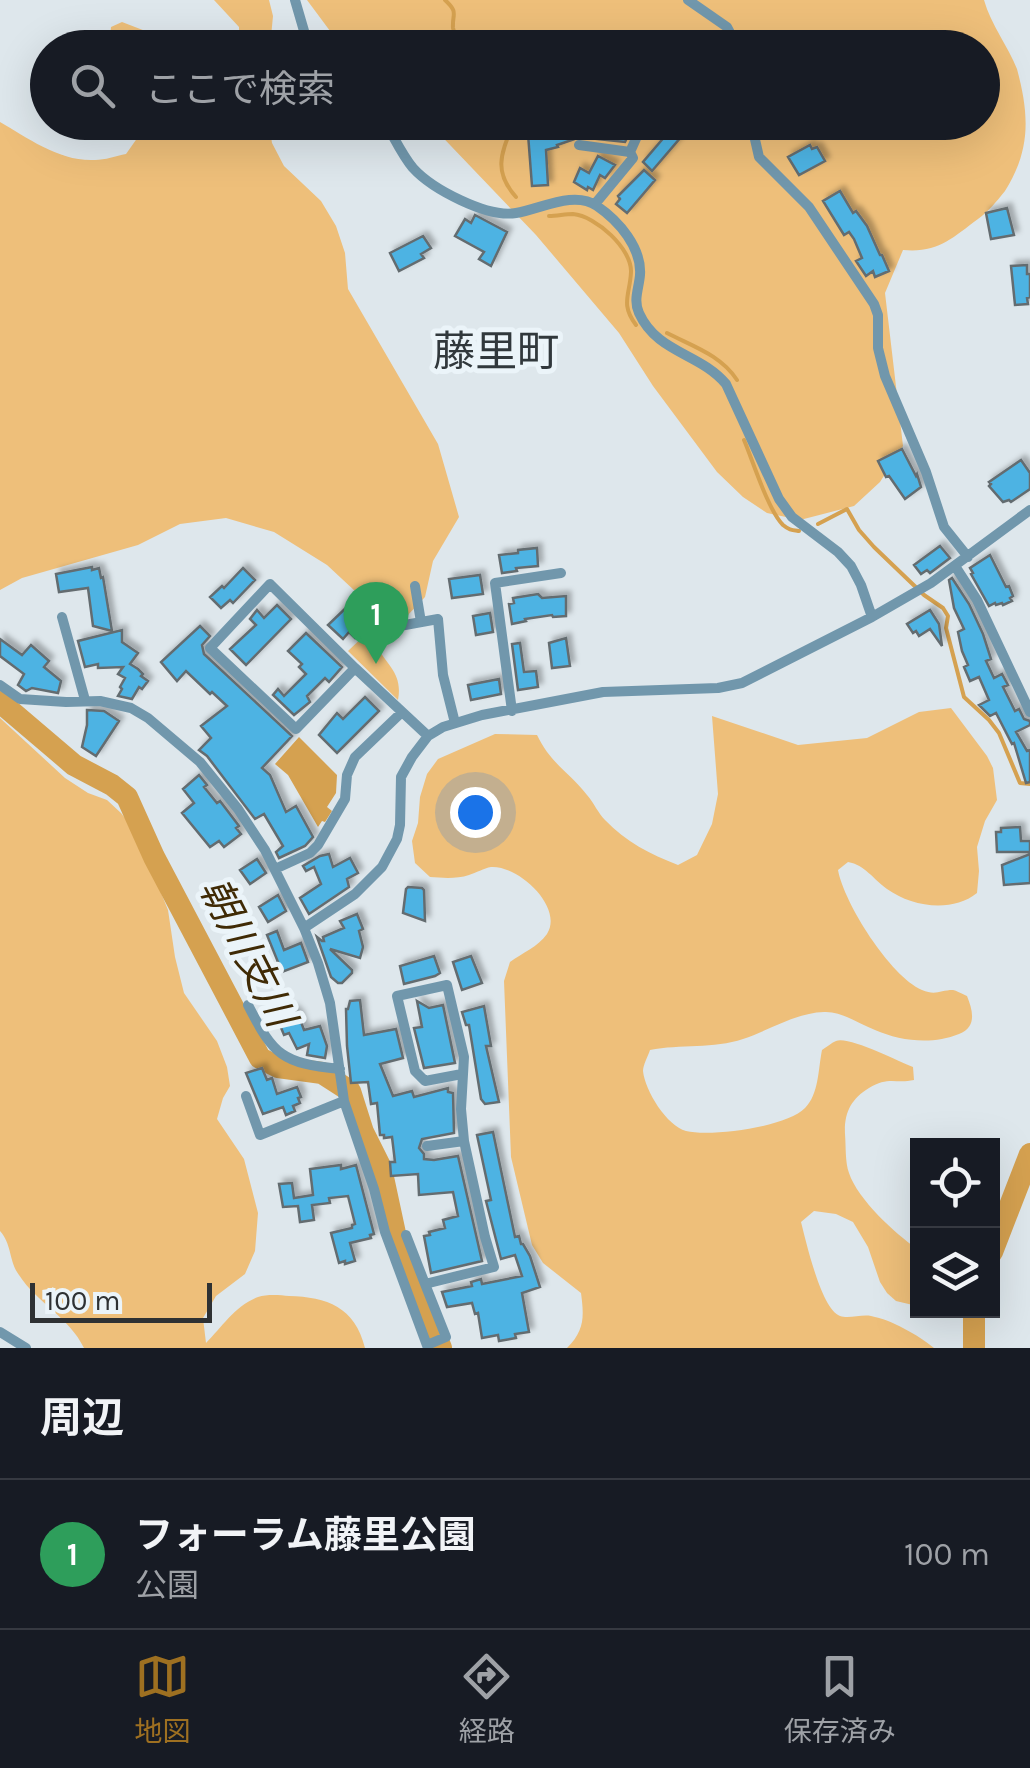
<!DOCTYPE html>
<html lang="ja">
<head>
<meta charset="utf-8">
<style>
	:root { --surface:#171b24; --page:#20242c; --text:#f1f3f6; --muted:#9ea1a6; --line:#363941; --accent:#9e7021 }
	body { margin:0; font-family:Karla,"Noto Sans JP",sans-serif; background:var(--page); color:var(--text) }
	.controls { position:absolute; right:30px; bottom:30px; display:grid; overflow:hidden; border-radius:0px; box-shadow:0 10px 40px #0002 }
	.controls button { width:90px; height:90px; display:grid; place-items:center; padding:0; border:0; border-bottom:2px solid var(--line); background:var(--surface); color:var(--text); font:50px sans-serif }
	.scale { position:absolute; left:30px; bottom:25px; width:182px; box-sizing:border-box; padding-left:10px; border:5px solid #2e3133; border-top:0; font-size:28px; line-height:35px; white-space:nowrap; color:#2e3133; -webkit-text-stroke:8px #ebf4f9; paint-order:stroke }
	.you { position:absolute; left:475px; top:812px; width:35px; height:35px; margin:-25px; border:8px solid #fff; border-radius:50%; background:#1a73e8; box-shadow:0 0 0 15px #1a73e833 }
	.badge { display:grid; place-items:center; width:65px; height:65px; border-radius:50%; background:var(--accent); color:#fff; font-size:32px; font-weight:700 }
	.pin { position:absolute; translate:-50% -82px; filter:drop-shadow(0 2px 5px #0008) }
	.pin::after { content:''; position:absolute; top:52px; width:35px; height:30px; background:inherit; clip-path:polygon(0 0,100% 0,50% 100%) }
	.list { margin:0; padding:0; list-style:none }
	h2 { display:flex; justify-content:space-between; align-items:center; height:130px; margin:0; padding:0 40px; font-size:42px }
	h2 small { font-size:32px; font-weight:400; color:var(--muted) }
	.list li { display:grid; grid-template-columns:65px 1fr auto; gap:30px; align-items:center; box-sizing:border-box; height:150px; padding:0 40px; border-top:2px solid var(--line) }
	.list b { display:block; font-size:38px; white-space:nowrap }
	.list p { margin:0; font-size:32px; white-space:nowrap; color:var(--muted) }
	.list em { font-size:32px; font-style:normal; color:var(--muted) }
	.icon { flex:none; width:55px; height:55px; fill:none; stroke:currentColor; stroke-width:2; stroke-linecap:round; stroke-linejoin:round }
	.map { position:relative; flex:none; width:1030px; height:1348px; overflow:hidden }
	.search { position:absolute; background:var(--surface); box-shadow:0 10px 40px #0002; left:30px; right:30px; top:30px; height:110px; display:flex; align-items:center; gap:25px; box-sizing:border-box; padding:0 35px; border-radius:55px; color:var(--muted); font-size:38px }
	.sheet { height:280px; background:var(--surface) }
	nav { display:flex; justify-content:space-around; align-items:center; box-sizing:border-box; height:140px; border-top:2px solid var(--line); background:var(--surface); font-size:28px; color:var(--muted) }
	nav a { display:grid; justify-items:center; gap:5px }
	nav .on { color:var(--accent) }
	.map>svg:first-child { display:block }
</style>
</head>
<body>
<div class="map">
<svg width="1030" height="1348" viewBox="0 0 1030 1348">
	<defs>
		<filter id="shadow"><feDropShadow dx="4.5" dy="-4.5" stdDeviation="2.5" flood-color="#0004"/></filter>
	</defs>
	<rect width="100%" height="100%" fill="#dee7ec"/>
	<!-- green -->
	<path fill="#eebf7a" d="M214,0H269L273,16L270,47H239V27Z
		M307,0H984C991,25 1008,46 1017,69C1030,117 1030,151 1005,191C996,202 989,211 978,219C951,239 938,253 903,250L885,293L903,446L880,482L854,506L800,520L767,513L743,497L717,472L653,386L619,333L536,235L429,123L982,122V48L346,47L336,39Z
		M122,22L148,32L173,47H114L110,37L111,27Z
		M0,122C28,138 60,162 95,160C105,160 116,156 126,154L138,137L140,123H269L272,143L284,166L321,201L336,226L345,253L348,289L438,444L459,517L433,561L425,597L406,617L370,605L327,565L274,532L226,518L180,524L138,545L22,578L0,590Z
		M371,629C373,634 374,640 376,645C387,666 403,673 398,700L348,651Z
		M951,708L987,756L993,768L997,800L985,821L977,847L979,871L977,893C952,913 912,907 887,889C873,879 865,865 848,862L838,870C844,903 890,976 922,990C936,996 940,990 953,990C955,990 965,995 967,996C973,1011 977,1027 959,1034C932,1045 900,1041 875,1030C859,1024 842,1011 824,1012C795,1013 770,1030 743,1039C714,1049 680,1044 650,1050C648,1056 643,1065 643,1071C645,1091 667,1126 686,1131C711,1137 787,1127 805,1108C819,1094 818,1070 822,1050C827,1047 831,1043 836,1041C849,1036 897,1061 913,1067L914,1080C896,1084 888,1076 869,1088C851,1099 844,1113 845,1134C846,1146 845,1162 849,1173C858,1200 895,1233 917,1249V1306L896,1301L887,1293L880,1282L868,1247L853,1222L836,1214L814,1211L801,1222C806,1241 821,1309 840,1316C849,1319 862,1314 871,1316C892,1320 918,1335 934,1348H567C585,1330 584,1316 581,1293L543,1263L532,1245L511,1157L504,981L510,962C522,953 538,947 547,934C564,907 518,865 491,867C484,868 476,873 469,875C457,879 443,878 430,877L415,863L412,841L418,823L420,797L427,774L438,759L495,734L537,735C551,764 569,772 587,795C594,803 598,813 605,820C626,842 650,854 678,865L697,855L712,824L718,794L712,716L798,745L867,738L919,712Z
		M0,718L65,778L88,793L107,800L121,813L137,834L168,910L175,957L184,993L217,1041L227,1067L230,1086L223,1098L217,1119L244,1159L258,1213L255,1251L245,1274L216,1296L203,1318L206,1343C222,1327 235,1306 258,1297C267,1294 280,1295 289,1296C327,1297 355,1307 365,1348H84C69,1317 37,1303 19,1275C9,1262 12,1244 0,1231Z"/>
	<!-- water -->
	<path fill="#d5a150" d="M299,737L337,775L336,793L327,807L332,811L325,822L322,821L318,827L288,775L275,764Z"/>
	<g fill="none" stroke-linecap="round" stroke-linejoin="round">
		<!-- stream -->
		<path stroke="#d5a150" stroke-width="4" d="M445,0C459,13 452,13 453,28C454,36 462,43 467,48
			M514,122C502,152 492,170 516,197
			M549,216C557,216 565,214 573,214C596,216 632,249 631,272C630,295 620,304 636,325
			M667,333C692,346 721,355 737,380
			M744,440C753,461 768,510 783,525C789,530 792,530 799,531
			M818,524L847,509L859,530L874,547L924,595L943,608L948,616L946,628L964,697L989,720L999,733L1020,783L1030,784"/>
		<!-- river -->
		<path stroke="#d5a150" stroke-width="22" d="M0,702L74,765L112,785L127,797L154,857L260,1058L278,1067L322,1073L350,1091L363,1132L381,1168L396,1238L441,1348
			M992,1252L1030,1154
			M974,1348V1310"/>
	</g>
	<!-- building -->
	<path fill="#4eb3e3" stroke="#646c70" stroke-width="2.5" filter="url(#shadow)" d="M571,122L612,127L613,124L629,126L628,136L625,142L568,136Z
		M533,125H545V136L560,133L572,140L557,145L558,147L546,150L548,185L532,186L528,134H534Z
		M672,128L681,137L652,171L643,162Z
		M810,145L812,149L817,147L825,161L799,175L788,157Z
		M598,156L615,165L605,178L600,175L593,190L588,187L587,190L574,182L580,168L589,173Z
		M644,170L655,180L627,213L616,204L620,199L618,196Z
		M840,191L853,213L856,211L867,226L880,255H882L889,271L875,277L873,271L866,276L856,261L862,258L854,239L849,232L844,235L823,201Z
		M1007,208L1014,235L991,239L986,213Z
		M475,215L507,232L491,266L479,259L484,252L455,236L465,219L471,223Z
		M423,236L431,248L421,254L424,258L399,271L390,253Z
		M1027,265V274H1030V297L1027,298L1028,304L1015,305L1011,266Z
		M902,449L916,476L917,474L921,487L905,499L889,476L886,477L878,461Z
		M1021,460L1030,473V489L1011,502L1009,500L1003,502L989,486L991,484L989,482Z
		M940,546L950,558L930,573L927,570L921,574L914,565Z
		M537,548L538,566L516,568L517,571L502,573L499,555L518,553V550Z
		M990,555L1006,587L1009,586L1013,596L1010,598L1012,601L1003,605L1002,603L996,605L995,603L989,606L971,574L973,573L970,568Z
		M92,567V570L99,568L101,578L103,577L112,631L93,626L88,588L59,592L56,574Z
		M243,568L255,580L233,603L230,600L221,608L210,597L222,586L224,588Z
		M480,575L483,594L452,598L449,579Z
		M952,578L969,604L983,634L991,659L986,661L994,678L1002,674L1008,685L1003,687L1015,711L1019,709L1024,719L1030,721V725L1016,732L1027,751L1030,750V782L1026,783L1014,743L1012,744L996,713L990,716L979,705L989,700L979,677L970,681L964,667L968,665L962,651L958,632L964,629L954,608L949,580Z
		M538,594L542,598L566,596V616L553,617L552,615L525,619L526,621L512,624L509,604L514,603L513,598Z
		M350,604L364,617L361,620L366,625L355,638L349,632L343,639L328,625Z
		M277,605L291,619L246,665L230,649L256,625L250,619L257,610L264,618Z
		M930,610L939,624L942,646L930,629L919,636L916,631L913,633L907,624Z
		M490,613L493,632L476,635L473,616Z
		M200,626L210,636L202,645L204,654L292,736L262,768L270,775L286,812L296,806L313,837L305,846L279,858L276,852L283,846L264,814L255,819L207,756L199,750L211,738L201,726L227,706L212,692L210,694L186,671L177,681L161,662Z
		M122,630V642L138,653L130,664L138,669L143,674L141,676L148,681L142,689L139,687L132,699L118,696L122,689L120,687L125,678L118,674L123,667L98,668V664L85,667L78,641Z
		M306,633L342,667L329,682L325,678L307,696L310,702L294,715L273,695L278,689L284,696L306,674L299,667L302,664L288,651Z
		M566,638L570,666L552,668L549,643Z
		M0,639L22,655L31,645L49,661L44,667L61,681L58,693L32,688L26,691L18,685L24,674L0,656Z
		M520,643L524,672L536,671L538,687L518,690L512,644Z
		M499,679L501,694L471,700L468,685Z
		M365,697L379,711L337,753L319,735L337,713L343,719Z
		M87,710L104,711L119,721L96,756L82,747L87,725Z
		M199,775L207,785L204,787L217,803L220,801L239,826L236,828L241,834L224,847L219,841L210,847L182,813L194,803L183,789Z
		M1020,827L1021,841H1030V852H997L996,832H1001V828Z
		M329,854L333,867L350,858L358,873L347,879L349,887L309,914L300,898L321,884L314,867L306,871L303,866L320,856Z
		M1030,854V883L1004,885L1002,865Z
		M257,859L266,873L250,884L240,870Z
		M408,887L422,888L424,890L425,921L403,913L406,889Z
		M278,895L286,911L268,922L259,907Z
		M357,914L363,929L359,931L363,947L360,958L330,949L352,970V973L342,983H338L331,977L317,937L322,941H324L323,937L344,928L340,921Z
		M277,931L284,950L301,943L308,962L282,972L267,935Z
		M434,956L440,973L435,976L404,984L400,966Z
		M471,956L482,983L462,990L453,962Z
		M360,1000L364,1035L396,1029L403,1058L380,1064L393,1096L412,1091L414,1097L448,1088V1092L453,1093L454,1133L422,1139L419,1148L424,1154V1159L434,1160L458,1156L482,1261L431,1273L424,1236L430,1235L429,1232L445,1228L443,1220L458,1216L453,1192L419,1195L418,1174L391,1176L390,1162H395L392,1137L384,1138V1135H380L377,1103L371,1104L368,1082L351,1083L347,1046L346,1009H348L350,1001Z
		M417,1001L429,1008L443,1005L455,1063L424,1068L414,1028L422,1027Z
		M484,1006L491,1046H486L499,1102L485,1104L481,1099L469,1025H466L462,1012Z
		M294,1010L296,1015L298,1014L304,1030L320,1026L327,1046L325,1058L307,1055L309,1044L297,1049L289,1033L284,1035L277,1018Z
		M262,1068L267,1080L272,1078L277,1094L297,1087L301,1097L298,1098L300,1103L293,1106L295,1111L286,1115L283,1107L263,1114L246,1073Z
		M493,1132L515,1237L519,1236L521,1244H523L530,1256L540,1287L522,1293L529,1332L515,1334L516,1338L499,1341L498,1335L482,1338L478,1313L475,1314L472,1303L447,1307L442,1292L472,1286L471,1282L481,1279L482,1284L522,1276L515,1255L501,1259L486,1201L491,1200L477,1135Z
		M341,1165V1169L356,1165L374,1234L370,1235L371,1238L350,1243L355,1261L345,1264V1261L339,1263L331,1233L352,1228V1225L355,1224L348,1196L329,1198L330,1203L312,1205L314,1220L300,1222L298,1206L283,1207L279,1184L292,1183L294,1198L313,1195L310,1169Z"/>
	<g fill="none" stroke-linecap="round" stroke-linejoin="round">
		<!-- minor -->
		<path stroke="#7197ac" stroke-width="10" d="M295,0L309,48
			M688,0L727,27L738,48
			M385,122C394,137 402,155 413,168C432,189 487,218 516,213C541,209 574,190 597,206C619,221 642,248 640,275C639,288 633,300 639,313C657,353 700,353 726,384L779,499L792,517L838,552L851,566L861,585L872,617
			M751,122L759,157L809,207L874,304L878,315V348L885,376L926,472L944,527L968,557
			M579,145L630,152
			M595,204L633,158L630,152L639,132L647,122
			M955,566L977,600L1030,712
			M270,584L355,668L296,729L210,648Z
			M415,586L421,622
			M62,617L85,700
			M372,631L438,619L443,675L455,723
			M355,668L428,736
			M0,685L20,699L66,702L100,701L131,708L148,718L200,762L238,809L265,850L304,928L318,963L330,1003L344,1101L374,1189L385,1232L428,1348
			M512,711L495,583L561,573
			M275,869L310,853L318,845L345,799L347,775L355,757L401,713
			M304,928L355,894L382,867L397,839L400,825L401,777L412,757L428,736L443,727L482,715L603,692L718,688L742,683L872,617L931,583L1030,510
			M248,1005C274,1056 282,1063 340,1069
			M246,1096L260,1135L344,1101
			M427,1146L464,1141
			M406,1235L425,1284
			M0,1332L26,1348
			M427,1345L446,1337L425,1284L494,1267L485,1237L464,1141L461,1109L464,1057L447,985L397,996L415,1071L425,1081L462,1074"/>
	</g>
	<g text-anchor="middle" stroke-width="10" stroke-linejoin="round" paint-order="stroke">
		<!-- water labels -->
		<g font-size="40" font-style="italic" fill="#402b06" stroke="#ebf4f9">
			<text transform="translate(248 952) rotate(63)" y="14">朝川支川</text>
		</g>
		<!-- quarter labels -->
		<g font-size="42" fill="#31383c" stroke="#ebf4f9">
			<text x="496" y="366">藤里町</text>
		</g>
	</g>
</svg>
<div class="controls">
<button><svg class="icon" aria-label="locate" viewBox="0 0 24 24"><circle cx="12" cy="12" r="6"/><path d="M12 2v4M12 18v4M2 12h4M18 12h4"/></svg></button>
<button><svg class="icon" aria-label="layers" viewBox="0 0 24 24"><path d="M12 4l9 5-9 5-9-5zM3 14l9 5 9-5"/></svg></button>
</div>
<div class="scale">100 m</div>
<div class="you"></div>
<div class="pin badge" style="left:376px;top:664px;background:#2e9e5b">1</div>
<div class="search"><svg class="icon" aria-label="search" viewBox="0 0 24 24"><circle cx="10" cy="10" r="6"/><path d="M15 15l6 6"/></svg>ここで検索</div>
</div>
<section class="sheet">
<h2>周辺<small></small></h2>
<ul class="list">
<li><span class="badge" style="background:#2e9e5b">1</span><div><b>フォーラム藤里公園</b><p>公園</p></div><em>100 m</em></li>
</ul>
</section>
<nav>
<a class="on"><svg class="icon" aria-label="map" viewBox="0 0 24 24"><path d="M3 6l6-2 6 2 6-2v14l-6 2-6-2-6 2zM9 4v14M15 6v14"/></svg>地図</a>
<a><svg class="icon" aria-label="directions" viewBox="0 0 24 24"><path d="M12 3l9 9-9 9-9-9zM9 14v-3h6M13 9l2 2-2 2"/></svg>経路</a>
<a><svg class="icon" aria-label="saved" viewBox="0 0 24 24"><path d="M7 4h10v16l-5-4-5 4z"/></svg>保存済み</a>
</nav>
</body>
</html>
